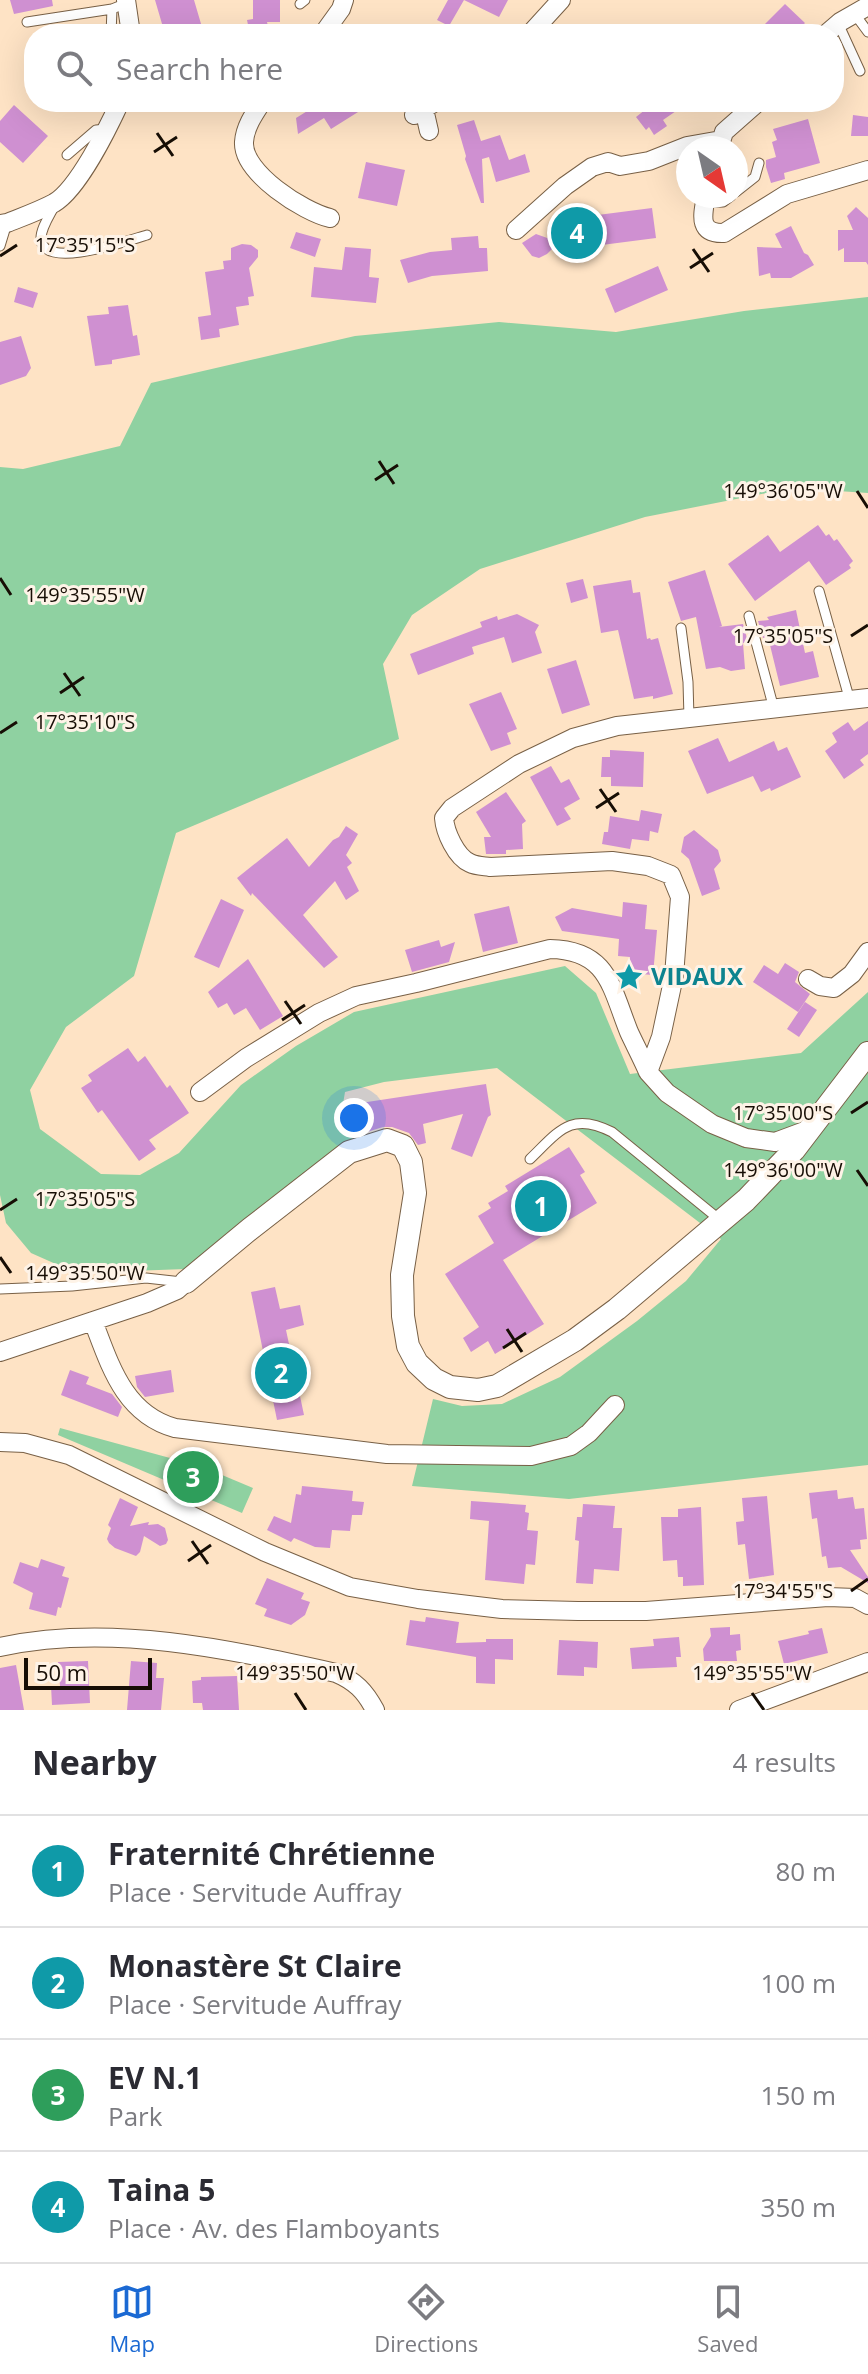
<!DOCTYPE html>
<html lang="en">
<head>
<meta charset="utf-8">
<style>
	:root { --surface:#fff; --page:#f2f2f3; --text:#2b2b33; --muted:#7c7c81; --line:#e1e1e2; --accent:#1b69d3 }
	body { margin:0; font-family:"Open Sans",sans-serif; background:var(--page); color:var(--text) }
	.compass { position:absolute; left:676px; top:136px; width:72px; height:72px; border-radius:50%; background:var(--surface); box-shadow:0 8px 32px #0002; rotate:146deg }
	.scale { position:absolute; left:24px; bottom:20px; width:128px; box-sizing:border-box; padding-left:8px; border:4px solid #170e05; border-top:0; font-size:22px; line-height:28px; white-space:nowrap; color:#170e05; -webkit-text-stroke:6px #fef3e7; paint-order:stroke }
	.you { position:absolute; left:354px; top:1118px; width:28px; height:28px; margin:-20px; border:6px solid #fff; border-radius:50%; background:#1a73e8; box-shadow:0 0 0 12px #1a73e833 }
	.badge { display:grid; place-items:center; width:52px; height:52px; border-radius:50%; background:var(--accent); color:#fff; font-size:26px; font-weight:700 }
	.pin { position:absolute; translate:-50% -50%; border:4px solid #fff; box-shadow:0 2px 8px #0006 }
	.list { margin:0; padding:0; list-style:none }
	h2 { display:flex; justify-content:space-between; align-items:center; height:104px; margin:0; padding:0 32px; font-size:34px }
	h2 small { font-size:26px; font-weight:400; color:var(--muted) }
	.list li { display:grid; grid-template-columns:52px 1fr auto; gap:24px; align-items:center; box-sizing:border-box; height:112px; padding:0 32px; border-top:2px solid var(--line) }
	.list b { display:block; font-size:30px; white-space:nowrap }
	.list p { margin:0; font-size:26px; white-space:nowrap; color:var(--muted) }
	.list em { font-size:26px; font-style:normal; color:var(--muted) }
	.icon { flex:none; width:44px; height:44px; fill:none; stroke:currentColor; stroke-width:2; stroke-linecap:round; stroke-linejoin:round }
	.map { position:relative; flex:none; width:868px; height:1710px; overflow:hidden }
	.search { position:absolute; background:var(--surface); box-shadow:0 8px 32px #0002; left:24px; right:24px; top:24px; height:88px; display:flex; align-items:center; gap:20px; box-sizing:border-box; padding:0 28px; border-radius:32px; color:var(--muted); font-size:30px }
	.sheet { height:552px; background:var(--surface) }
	nav { display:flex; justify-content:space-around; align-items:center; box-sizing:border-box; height:112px; border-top:2px solid var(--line); background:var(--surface); font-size:22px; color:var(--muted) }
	nav a { display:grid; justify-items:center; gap:4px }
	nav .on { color:var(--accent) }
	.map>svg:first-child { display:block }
</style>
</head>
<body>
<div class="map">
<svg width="868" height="1710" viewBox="0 0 868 1710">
	<rect width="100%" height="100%" fill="#fee3c5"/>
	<!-- green -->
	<path fill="#8fd1a1" d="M868,297V493L792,488L645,517L480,569L412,615L383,664L399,739L176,833L134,976L66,1027L30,1090L40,1129L101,1174L140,1175L179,1153L241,1085L296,1046L354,1012L565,966L596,993L630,1074L801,1053L868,992V1465L569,1499L412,1486L433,1399L462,1406L502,1404L560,1377L637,1321L686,1281L721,1239L497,1068L384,1082L345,1092L341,1116L353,1139L186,1269L76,1273L31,1253L6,1223L0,1195V467L23,469L120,446L151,383L355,336L499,322L616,332L744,311Z
		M60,1428L203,1467L253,1488L242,1513L58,1435Z"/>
	<!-- building -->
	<path fill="#cf90d1" d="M10,0H52L53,6L14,14Z
		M155,0H194L204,34H165Z
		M253,0H280V22H267L270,34H250L247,20L253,19Z
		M448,0H508L499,17L464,0L449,26L437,20Z
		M785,4L805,23L794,34H755Z
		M303,102H374L331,129L324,118L298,134L296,118L309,110Z
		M655,102H689L663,120L667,126L654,135L649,127L646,130L636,117Z
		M14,105L48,136L23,163L0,142V121Z
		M853,115L868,117V136H851Z
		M808,119L820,163L784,173L785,179L771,183L766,167V160L776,157L772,142L777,140L773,129Z
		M474,120L481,141L500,135L509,160L525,154L530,172L496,182L489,157L482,159L484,203H481L465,159L466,156L457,125Z
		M366,162L405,170L397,206L358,198Z
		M856,207L868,218V265L866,262H844V248L838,251V230H853L847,216Z
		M652,208L656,238L594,246L593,236L555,246L547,254L539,258L532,256L522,243L536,234L550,239L561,231L571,230L574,225L592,226L590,216Z
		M791,226L804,253L808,255L814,265L791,278H771L770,273L759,276L757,247L782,248L775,234Z
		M296,232L321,239L315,257L290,248Z
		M478,236L479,248H487L488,271L432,276L408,283L400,260L430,252L452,250L451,238Z
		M242,244L251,245L258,250V257L249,268L254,296L248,297L249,305L236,307L239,325L219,329L220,337L201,340L198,317L211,315L205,272L224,269L223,261L231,260V248Z
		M345,247L371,249L369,277L379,278L376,303L311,297L314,267L342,270Z
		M658,266L668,290L615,313L605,289Z
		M18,287L38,293L33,308L14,302Z
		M128,305L133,336L137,335L140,355L112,360V364L95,366L87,316L109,314L108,307Z
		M21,336L31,368L26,376L0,385V342Z
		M818,525L826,536L829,534L834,541L837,539L853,561L849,565L851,568L826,585L809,561L755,601L728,564L768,535L780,552Z
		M705,570L722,626L719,627L743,624L748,642L743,643L745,669L731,671L720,667L706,669L696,617L681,621L668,582Z
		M583,579L588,598L571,603L566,583Z
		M631,580L633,593L640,592L647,639L650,638L651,640L658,638L673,694L653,699V696L634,699L618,630L601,633L593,586Z
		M796,610L805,653L813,651L819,677L780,686L768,637L763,638L758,621L769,620L767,617Z
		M517,614L539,625L535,632L542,653L512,663L504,637L472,647L474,654L418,675L410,654L482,627L480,622L497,616L498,620Z
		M576,660L590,705L562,714L547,669Z
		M501,692L517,729L507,733L511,744L491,751L469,704Z
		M868,721V754L860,760L864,765L844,779L825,751L837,742L832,733L848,722L854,731Z
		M718,738L729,762L774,741L778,751L787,747L801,777L771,791L770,788L761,792L753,776L707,794L688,751Z
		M610,750L644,752L643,787L611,786V777H601L602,757H610Z
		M551,766L561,783L569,779L580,799L564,808L571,819L557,826L530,777Z
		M506,792L526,821L522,824L523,849L506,850V854H486L484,837H491L476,812Z
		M641,810L662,814L658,833L650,831L649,841L632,839L630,849L602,844L604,832H608L610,816L639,821Z
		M346,826L358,834L346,855L352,863L347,867L359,891L346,900L335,881L303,915L338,957L324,968L252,893L251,896L237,878L287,838L309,867L333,840L339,837Z
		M694,830L718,850L721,861L714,869L720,889L702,896L689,859L681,852L684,837Z
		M221,899L244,910L219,968L194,957Z
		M623,902L647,905L645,929L657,930L653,975L628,973L630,957L618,956L619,939L562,931L555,917L572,908L622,917Z
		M509,906L518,943L483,952L474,914Z
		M439,940L441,947L455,942L449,962L412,972L405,950Z
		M248,959L283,1016L260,1030L246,1008L234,1015L227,1003L218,1008L208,992Z
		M785,963L799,972L795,982L810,994L798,1012L753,982L764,965L778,974Z
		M805,1002L817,1010L799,1037L787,1029Z
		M128,1048L138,1062L145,1056L167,1088L170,1085L189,1113L149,1140L156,1149L139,1161L102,1110L98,1113L81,1088L92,1081L88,1075Z
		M486,1084L491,1115L488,1117L472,1157L451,1149L463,1114L423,1124L426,1143L418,1145L409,1133L392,1127H383L367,1132L365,1128H357L354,1104Z
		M569,1147L585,1172L580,1175L597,1203L503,1260L544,1324L495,1354L488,1341L471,1352L463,1338L479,1327L445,1274L494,1243L478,1216L491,1208L488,1203L508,1191L505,1186Z
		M275,1287L280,1309L300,1305L304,1325L286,1330L304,1415L277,1420L251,1292Z
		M70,1370L89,1377L86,1384L112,1394L122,1407L118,1417L61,1395Z
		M171,1370L174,1392L145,1397L137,1387L135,1376Z
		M302,1486L353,1491L352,1501L364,1502L362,1515H352L350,1531L332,1530L330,1548L315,1547L294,1538L291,1542L267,1530L274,1516L291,1523L296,1494L301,1495Z
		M837,1490L838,1499L853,1497L855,1509L864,1508L867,1539L860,1540L861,1549L850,1550L868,1577V1583L841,1567L828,1568L826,1556L822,1557L817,1518L812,1519L809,1493Z
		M767,1496L774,1575L749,1579L745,1544L738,1545L736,1522L744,1521L742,1498Z
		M120,1498L138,1507L130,1526L149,1522L148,1525L158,1524L165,1528L168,1540L166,1544L160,1546L144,1536L140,1552L136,1556L115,1548L109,1543L107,1539L111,1528L108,1525Z
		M471,1501L526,1505L525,1512L529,1513L527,1530L538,1531L535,1565L526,1564L524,1584L485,1580L489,1521L470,1519Z
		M583,1504L615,1506L613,1528H622L619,1571L594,1569L593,1584L576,1583L579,1541L575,1540L577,1517H582Z
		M701,1507L704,1585L683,1586V1577H678L677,1560L663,1561L661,1517H678V1509Z
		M41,1559L65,1567L62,1576L69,1578L61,1608L58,1607L56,1616L29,1609L33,1593L13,1583L20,1562L38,1568Z
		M267,1578L304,1593L301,1599L310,1602L305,1615L291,1625L264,1616L267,1609L255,1604Z
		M426,1617L459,1622L456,1643L486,1642V1639H513V1660L495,1659V1684L476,1683V1657L406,1645L410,1620L425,1622Z
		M730,1627V1635L740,1634L741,1650L736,1651L737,1661H704L703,1649L711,1636L710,1628Z
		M822,1628L828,1653L784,1664L778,1641L809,1634L808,1631Z
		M679,1637L681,1657H676L677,1667L632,1669L630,1648L654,1646L653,1639Z
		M559,1640L598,1642L597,1668L584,1667V1676L557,1675Z
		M88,1661L90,1703L52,1705L51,1686H60L58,1662Z
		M131,1661L157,1663L156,1678H164L161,1710H127Z
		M16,1665L24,1710H0V1668Z
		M237,1676L239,1710H203L202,1703H193L192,1681L201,1680V1677Z"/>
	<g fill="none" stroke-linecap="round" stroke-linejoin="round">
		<defs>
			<path id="service" d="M300,4L305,0
				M854,13L868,32
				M27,22L112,9L127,3
				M838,23L860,71
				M111,34L112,9
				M67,155L96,130L108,129
				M736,192L755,177L759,163
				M705,203L723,202L731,196
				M55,205C50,215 40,229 41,240C45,270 129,240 147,235
				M0,246L7,223
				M819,591L850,701
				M749,616L774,709
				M681,628L688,682L689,718
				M530,1159C559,1131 571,1111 612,1132L720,1220
				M0,1289L72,1286L146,1278L182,1282"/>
			<path id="minor" d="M126,0L131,34
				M323,34L341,9L344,0
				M530,34L561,0
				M826,34L840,22L868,6
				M262,102C254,114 245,127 244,142C242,173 304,212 330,218
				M424,109L429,131
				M414,115L435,102
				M719,148L724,132L758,102
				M706,196C703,214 697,234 724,233L787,194L868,170
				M0,224L7,223C22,217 39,211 54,203C78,189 108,128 120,102
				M516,230L565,186L592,167L608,162L620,166L649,161L687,146L721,140
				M808,979L820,986L834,988L852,974L868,952
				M200,1092L246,1058L319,1013L356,996L416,983L550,949C608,950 611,987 629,1032C635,1045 642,1058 648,1072
				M810,1129L775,1142L746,1138L712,1124L667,1093L648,1072L661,1037L674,976L680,897L671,875L648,866L612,861L490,867C483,866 476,866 470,863C456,857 445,832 444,818L452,808L519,764L573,738L617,726L868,698
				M93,1321C110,1365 124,1414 175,1428L387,1454L531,1456L571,1446L589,1433L615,1405
				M0,1352L147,1303L177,1290L186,1282
				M0,1442L25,1443L69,1455L265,1552L350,1587L418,1599L502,1609L578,1611H646L828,1597L855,1598L868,1605
				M0,1647C110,1623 228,1649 336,1673C355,1681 365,1691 375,1710
				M739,1710L868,1662"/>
			<path id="tertiary" d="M186,1282L250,1229L349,1152L387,1140L403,1146L411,1162L415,1193L402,1275L403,1316L408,1346L417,1363L434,1379L450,1387L478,1390L497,1386L575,1340L617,1309L746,1200L794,1150L868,1053"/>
		</defs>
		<!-- service casing -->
		<use href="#service" stroke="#786046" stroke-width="11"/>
		<!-- minor casing -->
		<use href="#minor" stroke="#786046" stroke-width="20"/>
		<!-- tertiary casing -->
		<use href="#tertiary" stroke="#786046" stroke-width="24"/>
		<!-- service -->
		<use href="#service" stroke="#fff" stroke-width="9"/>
		<!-- minor -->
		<use href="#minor" stroke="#fff" stroke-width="18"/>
		<!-- tertiary -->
		<use href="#tertiary" stroke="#fff" stroke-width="22"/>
	</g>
	<!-- ticks -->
	<path fill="none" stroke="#170e05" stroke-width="3" d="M157,133L173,156M154,152L177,137M693,249L709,272M0,256L17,245M690,268L713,253M379,461L394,484M375,480L398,465M857,491L868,508M0,578L11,595M851,636L868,625M64,673L80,696M60,693L84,677M0,733L17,722M600,789L616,812M596,808L619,793M285,1001L301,1024M282,1020L305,1005M851,1113L868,1102M857,1170L868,1186M0,1210L17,1199M0,1257L11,1273M507,1329L522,1352M503,1348L526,1333M192,1541L208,1564M188,1561L211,1545M851,1591L868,1579M295,1693L306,1710M752,1693L764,1710"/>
	<!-- icons -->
	<defs>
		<symbol id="sight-bare" viewBox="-9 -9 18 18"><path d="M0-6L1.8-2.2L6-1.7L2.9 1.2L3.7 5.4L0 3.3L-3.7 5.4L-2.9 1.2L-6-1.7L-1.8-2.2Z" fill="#0f9aa8" stroke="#fef3e7" stroke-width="2.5" paint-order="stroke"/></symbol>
	</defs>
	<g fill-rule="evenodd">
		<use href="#sight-bare" x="609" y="957" width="40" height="40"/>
	</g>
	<g text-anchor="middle" stroke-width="6" stroke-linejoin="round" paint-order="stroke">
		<!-- culture labels -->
		<g font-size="24" font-weight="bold" fill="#0d838f" stroke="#fef3e7" text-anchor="start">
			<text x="651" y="985">VIDAUX</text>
		</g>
	</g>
	<g font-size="20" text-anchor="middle" fill="#170e05" stroke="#fef3e7" stroke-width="6" stroke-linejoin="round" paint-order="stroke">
		<text x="85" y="252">17°35'15"S</text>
		<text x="783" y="498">149°36'05"W</text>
		<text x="85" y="602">149°35'55"W</text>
		<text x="783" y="643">17°35'05"S</text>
		<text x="85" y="729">17°35'10"S</text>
		<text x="783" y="1120">17°35'00"S</text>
		<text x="783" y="1177">149°36'00"W</text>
		<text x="85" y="1206">17°35'05"S</text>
		<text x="85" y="1280">149°35'50"W</text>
		<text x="783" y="1598">17°34'55"S</text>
		<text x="295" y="1680">149°35'50"W</text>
		<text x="752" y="1680">149°35'55"W</text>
	</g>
</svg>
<svg class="compass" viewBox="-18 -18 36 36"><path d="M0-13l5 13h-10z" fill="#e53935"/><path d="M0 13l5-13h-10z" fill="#7c7c81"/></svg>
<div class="scale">50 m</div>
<div class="you"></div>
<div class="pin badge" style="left:541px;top:1206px;background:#0f9aa8">1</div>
<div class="pin badge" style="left:281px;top:1373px;background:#0f9aa8">2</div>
<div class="pin badge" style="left:193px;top:1477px;background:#2e9e5b">3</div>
<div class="pin badge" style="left:577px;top:233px;background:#0f9aa8">4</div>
<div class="search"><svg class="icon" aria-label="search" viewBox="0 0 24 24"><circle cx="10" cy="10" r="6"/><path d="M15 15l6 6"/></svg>Search here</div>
</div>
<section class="sheet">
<h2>Nearby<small>4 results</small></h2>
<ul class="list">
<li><span class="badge" style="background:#0f9aa8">1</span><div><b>Fraternité Chrétienne</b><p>Place · Servitude Auffray</p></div><em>80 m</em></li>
<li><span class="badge" style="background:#0f9aa8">2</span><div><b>Monastère St Claire</b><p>Place · Servitude Auffray</p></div><em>100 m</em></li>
<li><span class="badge" style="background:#2e9e5b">3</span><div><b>EV N.1</b><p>Park</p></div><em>150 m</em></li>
<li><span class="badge" style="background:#0f9aa8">4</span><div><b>Taina 5</b><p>Place · Av. des Flamboyants</p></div><em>350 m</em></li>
</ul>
</section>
<nav>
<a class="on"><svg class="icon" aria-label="map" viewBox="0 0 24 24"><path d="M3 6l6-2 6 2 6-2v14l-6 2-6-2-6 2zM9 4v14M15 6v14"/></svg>Map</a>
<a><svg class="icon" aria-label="directions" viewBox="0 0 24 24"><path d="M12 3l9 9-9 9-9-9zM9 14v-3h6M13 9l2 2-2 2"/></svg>Directions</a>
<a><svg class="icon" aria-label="saved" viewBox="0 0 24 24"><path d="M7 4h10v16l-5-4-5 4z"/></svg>Saved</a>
</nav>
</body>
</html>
